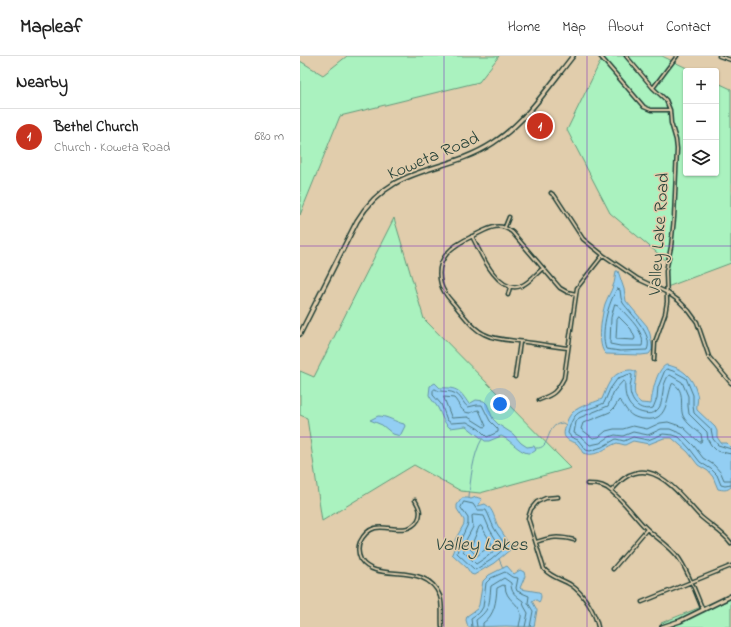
<!DOCTYPE html>
<html lang="en">
<head>
<meta charset="utf-8">
<style>
	:root { --surface:#fff; --page:#f2f2f2; --text:#222; --muted:#767676; --line:#e0e0e0; --accent:#c8321e }
	body { margin:0; font-family:"Indie Flower",sans-serif; background:var(--page); color:var(--text) }
	.controls { position:absolute; right:12px; top:12px; display:grid; overflow:hidden; border-radius:4px; box-shadow:0 1px 3px #0004 }
	.controls button { width:36px; height:36px; display:grid; place-items:center; padding:0; border:0; border-bottom:1px solid var(--line); background:var(--surface); color:var(--text); font:20px sans-serif }
	.you { position:absolute; left:200px; top:348px; width:14px; height:14px; margin:-10px; border:3px solid #fff; border-radius:50%; background:#1a73e8; box-shadow:0 0 0 6px #1a73e833 }
	.badge { display:grid; place-items:center; width:26px; height:26px; border-radius:50%; background:var(--accent); color:#fff; font-size:13px; font-weight:700 }
	.pin { position:absolute; translate:-50% -50%; border:2px solid #fff; box-shadow:0 1px 4px #0006 }
	.list { margin:0; padding:0; list-style:none }
	h2 { display:flex; justify-content:space-between; align-items:center; height:52px; margin:0; padding:0 16px; font-size:17px }
	h2 small { font-size:13px; font-weight:400; color:var(--muted) }
	.list li { display:grid; grid-template-columns:26px 1fr auto; gap:12px; align-items:center; box-sizing:border-box; height:56px; padding:0 16px; border-top:1px solid var(--line) }
	.list b { display:block; font-size:15px; white-space:nowrap }
	.list p { margin:0; font-size:13px; white-space:nowrap; color:var(--muted) }
	.list em { font-size:13px; font-style:normal; color:var(--muted) }
	.icon { flex:none; width:22px; height:22px; fill:none; stroke:currentColor; stroke-width:2; stroke-linecap:round; stroke-linejoin:round }
	.map { position:relative; flex:none; width:431px; height:571px; overflow:hidden }
	header { display:flex; align-items:center; gap:24px; box-sizing:border-box; height:56px; padding:0 20px; background:var(--surface); border-bottom:1px solid var(--line) }
	header strong { font-size:19px }
	nav { display:flex; gap:22px; margin-inline-start:auto; font-size:14px }
	main { display:flex }
	aside { flex:1; background:var(--surface) }
	.map>svg:first-child { display:block }
</style>
</head>
<body>
<header>
<strong>Mapleaf</strong>
<nav><a>Home</a><a>Map</a><a>About</a><a>Contact</a></nav>
</header>
<main>
<aside>
<h2>Nearby<small></small></h2>
<ul class="list">
<li><span class="badge">1</span><div><b>Bethel Church</b><p>Church · Koweta Road</p></div><em>680 m</em></li>
</ul>
</aside>
<div class="map">
<svg width="431" height="571" viewBox="0 0 431 571">
	<rect width="100%" height="100%" fill="#e1cdac"/>
	<filter id="ink" filterUnits="userSpaceOnUse"><feTurbulence type="fractalNoise" baseFrequency=".025" numOctaves="2"/><feDisplacementMap in="SourceGraphic" scale="8" xChannelSelector="R" yChannelSelector="G"/><feConvolveMatrix kernelMatrix="1 2 1 2 8 2 1 2 1" color-interpolation-filters="sRGB"/></filter>
	<g filter="url(#ink)">
		<!-- green -->
		<path fill="#aaf2bf" stroke="#64987a" d="M47,0H199L179,26L40,60L0,159V5L23,19Z
			M303,0H362L393,15H386V117H416V26L431,33V207L367,231L365,223L368,206L310,157L267,74Z
			M94,162L124,263L271,412L180,437L161,435L114,409L22,465L7,362L0,359V315L14,321Z
			M431,539V571H363L361,567Z"/>
		<!-- water -->
		<path fill="#93cef3" stroke="#6594a7" d="M316,215H318L324,233L326,245L347,270L350,278L352,290V294L349,298L341,299L306,298C296,290 302,258 305,248C307,242 311,236 313,230C315,226 315,220 316,215Z
			M366,309C382,311 393,321 397,338C399,343 396,349 397,354L415,371L417,375V381L421,387H427L431,391V431C427,435 423,434 418,433L413,421L408,415L398,409L388,396L372,382H364L349,388L333,385L325,389L317,387C305,391 297,402 283,397C281,394 279,389 276,387C271,385 268,385 265,381C263,377 265,373 266,369C270,350 287,350 302,343C307,331 310,319 324,315C329,314 332,313 336,316C336,328 330,339 341,347L351,348C352,338 356,314 366,309Z
			M135,327L140,332C158,331 160,335 169,348L176,344L184,345L187,348L193,363L199,369L213,378L221,387L227,391L234,390L236,394C225,405 211,383 201,380L189,385H185L166,370L150,372C143,366 142,360 138,352C136,348 131,344 129,339L130,330Z
			M78,360C88,360 95,366 104,368L105,370L100,380L93,378L82,369L70,364Z
			M176,441L182,443L178,450L185,448C194,453 194,463 198,470C203,478 208,484 211,493L194,507L174,519L171,518L167,512L152,498L156,488L155,484L164,468V464L157,453V449L162,442H168L171,443Z
			M207,510L214,518L220,514L224,516L225,520L220,532L221,533L239,536C242,539 241,543 239,546L235,543L232,545L237,554L234,571L206,570L168,571L166,564L167,560L177,553L179,549L183,525L189,519Z"/>
		<g fill="none" stroke-linecap="round" stroke-linejoin="round">
			<!-- shore -->
			<path stroke="#4d7780" stroke-width="1" d="M317,233L320,234L321,242L323,247C331,258 354,279 347,294L320,295L306,293C300,277 308,247 317,233Z
				M315,248L318,249C326,260 346,275 342,290H320L310,288L311,262Z
				M319,261L331,273L335,282L334,284L316,283L317,264Z
				M374,328C386,336 379,349 383,360C387,368 395,373 401,378L402,384L401,386H399L383,371L368,366L360,367L347,373L333,370L323,373H314L306,375L299,381L293,382L281,373L283,367L310,356L314,352L319,344C324,348 326,356 333,360C337,362 341,363 345,363C368,366 366,343 372,328Z
				M135,333C141,337 148,334 154,337C161,339 163,348 168,351L177,349H182L190,365L198,373V376L187,381L179,373L167,366L151,367L147,364L141,348L133,339V335Z
				M144,341L154,342C159,347 161,357 170,357C173,356 176,354 179,354L186,370L184,371L168,361L152,362Z
				M431,393L418,389L413,383L411,373L394,357L393,350V339L386,322L373,315L367,313L365,314L358,331L357,342L353,352C339,356 330,345 330,332C330,327 332,324 332,319L330,318L318,322L310,333L304,347C284,357 274,350 268,377L271,381L278,384L286,394L290,395L302,391L316,383L324,385L333,381L348,384L363,378L373,379L379,381L390,393L400,406L411,413L417,419L421,429L425,430L431,429
				M431,398L417,395L411,389L408,384L407,376L389,358L388,350V340L382,326L370,319L368,320C366,324 363,330 363,335C362,341 362,351 356,355C353,358 349,358 344,357C328,354 324,341 325,326L323,325L314,335L308,350L279,362L276,366L274,377L281,381L290,389L300,387L309,381L315,379L323,380L333,376L348,379L361,373H370L382,378L394,390L403,402L414,409L421,417L424,424H431
				M164,446L173,448L177,454H186C189,459 191,466 194,472C198,479 203,484 206,491L191,504L175,514L157,497L160,485L168,468V462L161,452Z
				M174,459L184,460L190,474L200,490L188,500L176,508L163,495L165,486L173,471L172,460Z
				M181,470L192,488L177,500L170,493L179,471Z
				M172,571L171,562L180,556L183,551L186,527L191,522L205,516L212,521L218,522L216,532L217,535L229,540L228,547L233,555L230,571
				M177,571L176,564C191,553 189,547 191,530L204,522L211,527C211,537 215,539 223,545L224,550L228,557L225,571
				M183,571V567C195,559 196,545 197,532L203,529L205,530C206,545 218,545 221,558C222,561 219,567 219,571"/>
			<!-- stream -->
			<path stroke="#6594a7" stroke-width="1" d="M236,392C252,394 244,368 263,367L266,369
				M169,442C170,425 173,398 182,383
				M199,503L203,512"/>
			<defs>
				<path id="minor" d="M300,0L344,51L351,54H370
					M326,0L353,32L366,44L370,54L371,67L376,84L377,93L374,162L371,191L366,215L367,246L365,258L355,286L354,304
					M419,0L431,4
					M353,32L377,0
					M251,137L255,140L283,183L303,199L338,223L368,237L379,245L389,255L397,266L409,301L431,327
					M205,171L209,161
					M172,180C180,196 198,239 221,230C229,227 237,217 243,212
					M208,239L210,231
					M268,292C251,290 234,287 217,285C206,284 193,283 184,278C173,273 166,262 158,253C152,245 143,238 141,228C134,202 153,189 173,180C188,173 198,165 212,176L260,232L267,236L276,238
					M215,321L220,286
					M239,344C254,338 256,337 264,322L277,232L303,199
					M287,428C295,428 300,428 307,432C323,443 333,459 346,472C356,482 369,489 378,501C389,516 395,536 403,554
					M311,435C318,428 325,419 335,417C361,409 385,445 401,461C411,470 424,477 431,487
					M258,441L246,442L237,446L231,453L228,462L244,513C252,522 262,523 271,529C284,538 295,556 298,571
					M115,444C119,451 122,456 118,464C108,480 89,469 75,472C68,474 63,480 60,486C58,491 58,498 61,504C76,528 126,504 140,540C143,549 141,562 142,571
					M236,486C251,481 258,480 274,484
					M313,513L347,473
					M342,546L431,510"/>
				<path id="tertiary" d="M0,278L57,165C92,107 144,119 193,87C226,66 249,30 273,0
					M362,571L380,565L431,540"/>
			</defs>
			<!-- minor casing -->
			<use href="#minor" stroke="#1f3d34" stroke-width="5"/>
			<!-- tertiary casing -->
			<use href="#tertiary" stroke="#1f3d34" stroke-width="6"/>
			<!-- minor -->
			<use href="#minor" stroke="#e1cdac" stroke-width="2"/>
			<!-- tertiary -->
			<use href="#tertiary" stroke="#e1cdac" stroke-width="3"/>
		</g>
	</g>
	<!-- grid -->
	<path fill="none" stroke="#7b2cbf" stroke-width="1" stroke-opacity="0.55" d="M144,0V571M287,0V571M0,190H431M0,381H431"/>
	<g text-anchor="middle" stroke-width="3" stroke-linejoin="round" paint-order="stroke">
		<!-- street labels -->
		<g font-size="18" fill="#1f3d34" stroke="#e1cdac">
			<text transform="translate(133 99) rotate(-23)" y="6">Koweta Road</text>
			<text transform="translate(358 178) rotate(-86)" y="6">Valley Lake Road</text>
		</g>
		<!-- water labels -->
		<g font-size="19" font-style="italic" fill="#25443e" stroke="#e1cdac">
			<text x="181" y="494">Valley Lakes</text>
		</g>
	</g>
</svg>
<div class="controls">
<button>+</button>
<button>−</button>
<button><svg class="icon" aria-label="layers" viewBox="0 0 24 24"><path d="M12 4l9 5-9 5-9-5zM3 14l9 5 9-5"/></svg></button>
</div>
<div class="you"></div>
<div class="pin badge" style="left:240px;top:70px">1</div>
</div>
</main>
</body>
</html>
